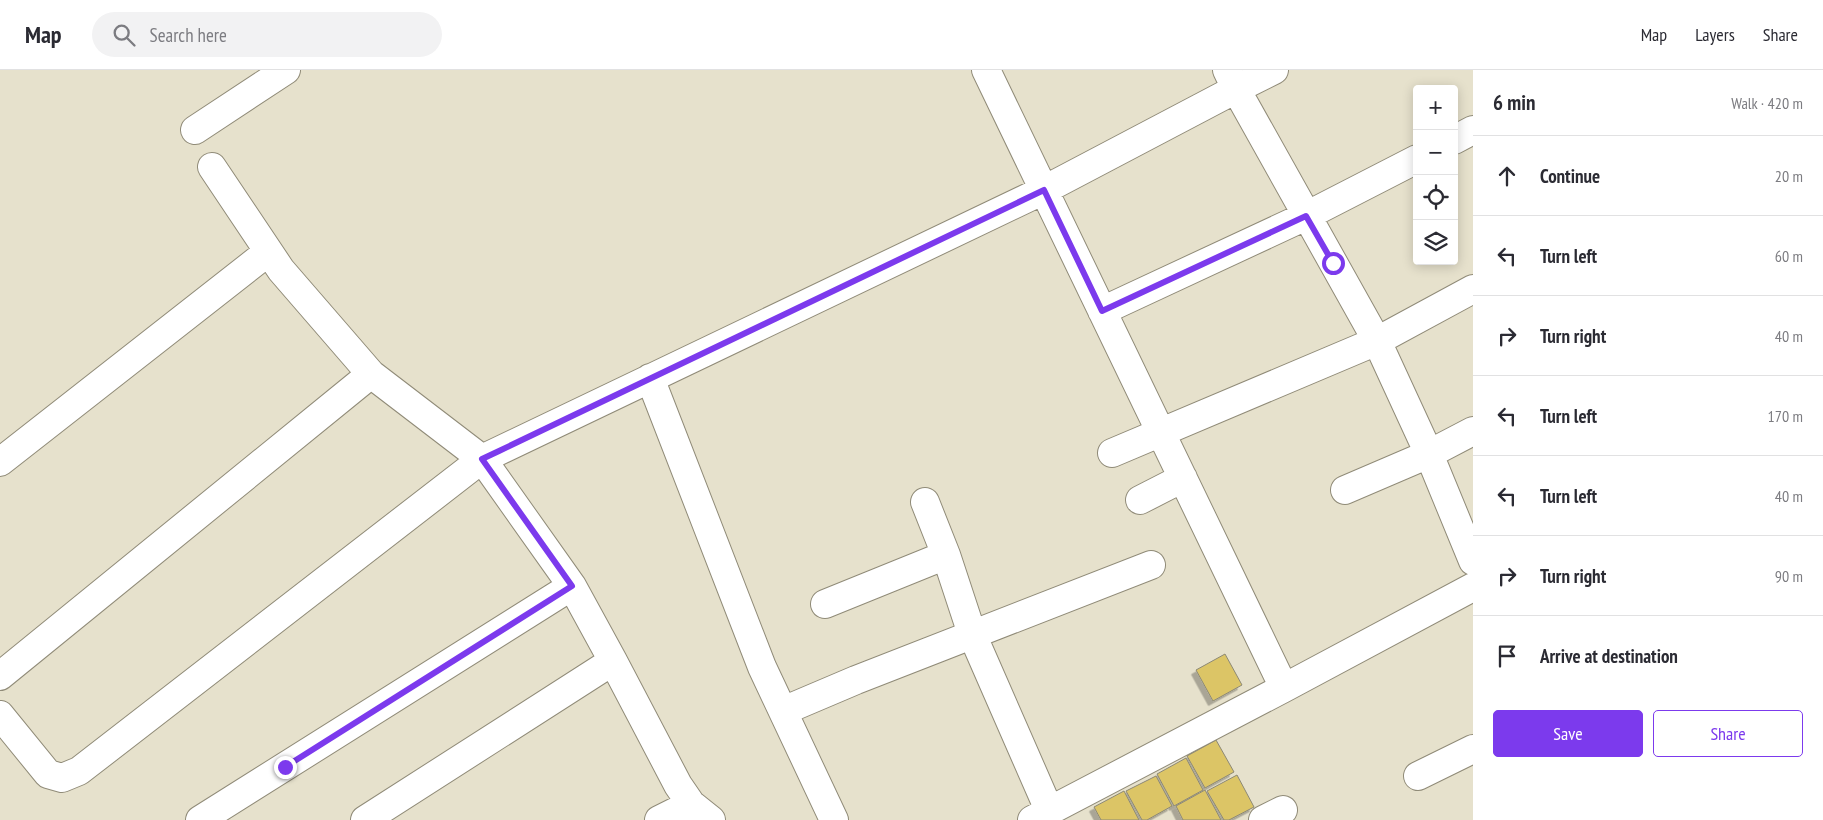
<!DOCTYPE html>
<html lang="en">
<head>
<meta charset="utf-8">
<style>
	:root { --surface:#fff; --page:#f2f2f3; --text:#2b2b33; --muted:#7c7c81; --line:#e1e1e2; --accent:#7c3aed }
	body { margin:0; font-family:"PT Sans Narrow",sans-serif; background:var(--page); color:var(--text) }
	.controls { position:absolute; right:15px; top:15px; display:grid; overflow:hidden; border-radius:5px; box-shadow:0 2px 12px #0003 }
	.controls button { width:45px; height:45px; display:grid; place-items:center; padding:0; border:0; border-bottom:1px solid var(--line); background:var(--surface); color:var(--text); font:25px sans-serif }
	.stop { position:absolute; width:15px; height:15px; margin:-11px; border:4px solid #7c3aed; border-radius:50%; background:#fff }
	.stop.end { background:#7c3aed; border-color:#fff; box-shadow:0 1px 5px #0008 }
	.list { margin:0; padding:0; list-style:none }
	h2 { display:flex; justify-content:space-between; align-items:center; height:65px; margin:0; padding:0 20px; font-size:21px }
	h2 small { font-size:16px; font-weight:400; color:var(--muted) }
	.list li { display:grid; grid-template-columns:32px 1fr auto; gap:15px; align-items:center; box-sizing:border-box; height:80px; padding:0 20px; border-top:1px solid var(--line) }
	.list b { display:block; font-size:19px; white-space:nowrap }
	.list em { font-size:16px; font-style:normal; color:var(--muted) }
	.actions { display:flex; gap:10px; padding:15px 20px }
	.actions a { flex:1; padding:11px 0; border:1px solid var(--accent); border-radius:5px; text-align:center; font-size:18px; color:var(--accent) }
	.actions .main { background:var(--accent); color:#fff }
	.icon { flex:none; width:28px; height:28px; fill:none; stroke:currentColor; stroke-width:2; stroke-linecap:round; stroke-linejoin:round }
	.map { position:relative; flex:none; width:1473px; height:750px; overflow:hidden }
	header { display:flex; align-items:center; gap:30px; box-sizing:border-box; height:70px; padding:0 25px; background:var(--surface); border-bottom:1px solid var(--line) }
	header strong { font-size:24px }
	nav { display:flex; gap:28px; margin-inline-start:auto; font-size:18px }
	.search { width:350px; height:45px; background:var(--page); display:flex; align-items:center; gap:12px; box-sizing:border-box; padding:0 18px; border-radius:28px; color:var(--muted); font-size:19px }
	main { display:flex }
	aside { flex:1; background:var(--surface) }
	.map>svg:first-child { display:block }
</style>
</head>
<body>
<header>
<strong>Map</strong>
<div class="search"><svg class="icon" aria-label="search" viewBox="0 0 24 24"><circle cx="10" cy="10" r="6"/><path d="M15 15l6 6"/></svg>Search here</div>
<nav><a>Map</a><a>Layers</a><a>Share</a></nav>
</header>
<main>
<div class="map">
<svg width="1473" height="750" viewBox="0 0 1473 750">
	<defs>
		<filter id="shadow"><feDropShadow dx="-4.5" dy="4.5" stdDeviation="0" flood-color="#0004"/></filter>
	</defs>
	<rect width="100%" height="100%" fill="#e6e1cc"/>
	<!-- building -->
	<path fill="#dcc566" stroke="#8c8875" filter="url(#shadow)" d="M1225,584L1242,615L1213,631L1196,600Z
		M1216,670L1234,702L1205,718L1187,686Z
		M1186,688L1203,720L1174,736L1157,704Z
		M1237,705L1254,737L1229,750H1224L1207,721Z
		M1156,706L1172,736L1147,750H1142L1126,721Z
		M1205,720L1221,750H1183L1176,736Z
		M1124,721L1139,750H1101L1094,737Z"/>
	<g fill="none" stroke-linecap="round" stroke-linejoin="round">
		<defs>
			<path id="minor" d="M986,0L1284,618
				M1227,0L1236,19L1274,0
				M195,60L286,0
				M1454,70L1473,60
				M212,97L281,200L371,304L482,389L572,516L613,591L678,715L691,734L711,750
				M1102,241L1306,146L1417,89
				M650,308L762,597L834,750
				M1112,383L1377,271L1473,219
				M0,392L268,182
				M1345,420L1429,384L1473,361
				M1140,430L1183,408
				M925,432L946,485L972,564L1049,740
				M825,534L946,485
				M0,606L371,304
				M783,641L856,610L1151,495
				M0,645L48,704L62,708L79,701L482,389L1044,120L1236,19L1377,271L1429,384L1473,491
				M1418,706L1473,679
				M200,750L572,516
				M365,750L613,591
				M659,750L691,734
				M1032,750L1284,618L1473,517
				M1263,750L1283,740"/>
		</defs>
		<!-- minor casing -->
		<use href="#minor" stroke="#908b78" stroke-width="30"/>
		<!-- minor -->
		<use href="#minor" stroke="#fff" stroke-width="28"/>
	</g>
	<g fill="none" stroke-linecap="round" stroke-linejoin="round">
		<!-- route -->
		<path stroke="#7c3aed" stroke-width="6" d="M285,697L572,516L482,389L499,381L1044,120L1102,241L1306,146L1333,193"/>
	</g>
</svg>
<div class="controls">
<button>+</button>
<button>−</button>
<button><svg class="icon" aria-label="locate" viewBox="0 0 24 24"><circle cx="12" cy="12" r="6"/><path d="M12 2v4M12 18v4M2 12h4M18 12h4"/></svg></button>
<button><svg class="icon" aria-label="layers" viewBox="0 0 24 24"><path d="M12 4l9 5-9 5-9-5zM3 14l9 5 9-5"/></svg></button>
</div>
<div class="stop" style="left:1333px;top:193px"></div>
<div class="stop end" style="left:285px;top:697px"></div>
</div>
<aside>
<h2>6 min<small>Walk · 420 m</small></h2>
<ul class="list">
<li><svg class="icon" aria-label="ahead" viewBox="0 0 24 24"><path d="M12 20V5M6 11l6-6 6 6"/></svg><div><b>Continue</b></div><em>20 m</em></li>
<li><svg class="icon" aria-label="left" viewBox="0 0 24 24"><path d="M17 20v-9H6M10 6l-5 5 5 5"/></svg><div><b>Turn left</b></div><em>60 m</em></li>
<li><svg class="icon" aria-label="right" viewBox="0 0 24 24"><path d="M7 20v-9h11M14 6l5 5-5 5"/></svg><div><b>Turn right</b></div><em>40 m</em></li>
<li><svg class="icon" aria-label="left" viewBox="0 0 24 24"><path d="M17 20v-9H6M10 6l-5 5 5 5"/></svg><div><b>Turn left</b></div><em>170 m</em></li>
<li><svg class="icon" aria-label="left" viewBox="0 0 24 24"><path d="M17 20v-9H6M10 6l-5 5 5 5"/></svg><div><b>Turn left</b></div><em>40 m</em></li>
<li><svg class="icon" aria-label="right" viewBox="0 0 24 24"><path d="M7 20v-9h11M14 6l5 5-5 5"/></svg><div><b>Turn right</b></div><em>90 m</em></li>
<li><svg class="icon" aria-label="arrive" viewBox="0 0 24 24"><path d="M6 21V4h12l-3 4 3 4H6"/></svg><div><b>Arrive at destination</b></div></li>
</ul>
<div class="actions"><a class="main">Save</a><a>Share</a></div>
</aside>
</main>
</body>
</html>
